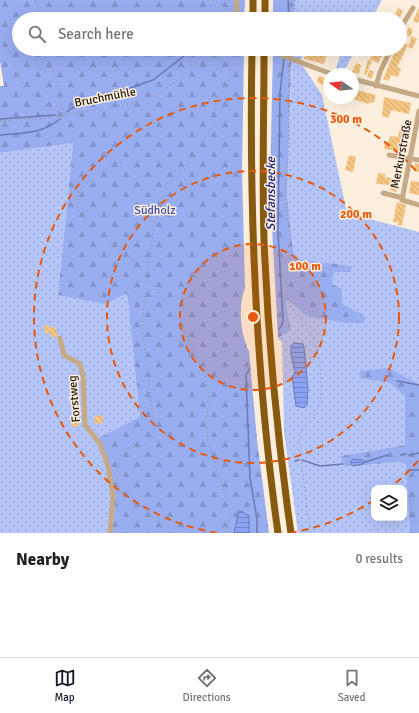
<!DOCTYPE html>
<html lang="en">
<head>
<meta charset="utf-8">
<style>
	:root { --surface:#fff; --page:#f6f6f6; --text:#202124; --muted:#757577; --line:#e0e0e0; --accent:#111827 }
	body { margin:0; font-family:Signika,sans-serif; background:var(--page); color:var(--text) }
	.controls { position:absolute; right:12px; bottom:12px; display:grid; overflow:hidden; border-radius:8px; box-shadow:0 4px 16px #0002 }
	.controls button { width:36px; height:36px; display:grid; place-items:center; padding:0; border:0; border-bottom:1px solid var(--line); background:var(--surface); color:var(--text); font:20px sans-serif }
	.compass { position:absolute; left:323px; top:68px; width:36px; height:36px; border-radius:50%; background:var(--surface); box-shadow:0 4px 16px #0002; rotate:284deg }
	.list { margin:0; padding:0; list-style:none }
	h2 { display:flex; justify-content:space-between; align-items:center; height:52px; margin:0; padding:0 16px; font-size:17px }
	h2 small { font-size:13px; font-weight:400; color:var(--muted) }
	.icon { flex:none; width:22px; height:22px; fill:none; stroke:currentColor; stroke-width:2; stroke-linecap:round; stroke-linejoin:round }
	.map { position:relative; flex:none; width:419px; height:533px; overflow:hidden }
	.search { position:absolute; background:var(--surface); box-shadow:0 4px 16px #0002; left:12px; right:12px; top:12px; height:44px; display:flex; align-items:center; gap:10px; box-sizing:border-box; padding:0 14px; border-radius:22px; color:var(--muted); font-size:15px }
	.sheet { height:124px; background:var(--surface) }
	nav { display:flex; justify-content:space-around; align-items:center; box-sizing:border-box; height:56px; border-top:1px solid var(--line); background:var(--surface); font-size:11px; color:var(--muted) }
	nav a { display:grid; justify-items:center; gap:2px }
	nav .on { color:var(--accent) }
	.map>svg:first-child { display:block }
</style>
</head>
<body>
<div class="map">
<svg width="419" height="533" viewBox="0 0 419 533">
	<defs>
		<pattern id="green-dots" width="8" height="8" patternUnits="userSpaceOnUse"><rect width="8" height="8" fill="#b4c5fa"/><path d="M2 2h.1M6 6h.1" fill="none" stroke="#9aa9d5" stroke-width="1.8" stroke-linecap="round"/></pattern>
		<pattern id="forest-firs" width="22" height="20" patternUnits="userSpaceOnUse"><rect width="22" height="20" fill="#99adf1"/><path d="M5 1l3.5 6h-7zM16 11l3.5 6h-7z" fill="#8494cd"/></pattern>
		<pattern id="water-rules" width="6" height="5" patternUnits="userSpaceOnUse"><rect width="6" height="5" fill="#8ba3f7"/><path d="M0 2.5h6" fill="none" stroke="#7184c6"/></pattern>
		<pattern id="building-back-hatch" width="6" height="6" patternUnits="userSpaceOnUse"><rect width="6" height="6" fill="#f6c583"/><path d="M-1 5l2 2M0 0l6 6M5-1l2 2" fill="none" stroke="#d3a970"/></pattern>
	</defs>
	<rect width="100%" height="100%" fill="#fdefdd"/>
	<!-- green -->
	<path fill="url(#green-dots)" fill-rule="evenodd" d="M295,0H382L372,19H294Z
		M292,49H305L301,61L292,57Z
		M342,49H356L342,74L335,72Z
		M292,60L303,66L322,95L347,213L419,232V384L359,378L391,383L405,396V445L340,456L345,467L400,462L407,466L410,533H298L284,432L282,343L278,338L291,330L286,302L289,301L306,316L360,313L343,304L342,289L333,286L332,279L335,272H351L352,266L298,259L293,251L287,194ZM374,488H404V518H374Z
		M73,143L58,295L127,293L140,417L107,467L112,496L109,533H0V153Z"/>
	<!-- forest -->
	<path fill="url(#forest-firs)" d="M0,0H245L244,19H19V49H244L242,170L245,288C238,305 240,334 249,351L257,439L269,533H111C120,501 109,468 99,438L140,417L127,293L105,304L58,295L73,143L0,153V86H4L0,61Z
		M273,0H295L294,19H273Z
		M273,49H292L287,194L293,251L298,259L352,266L351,272H335L332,279L333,285L342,289L343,304L360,313L365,318L364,323H346L306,316L289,301L286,302L291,330L278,338L270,190Z
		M388,368L419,384V533H410L406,465L400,462L345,467L340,456L405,445V396L390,383L359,378L360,371Z"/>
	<!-- water -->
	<path fill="url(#water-rules)" stroke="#6b7ab1" d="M294,343L303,344L304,347L308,389L307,405L304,408L296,406L292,376L295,374C294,365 290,356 291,346Z
		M353,459L362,460L365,462L363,464L353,466L350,463Z
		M239,510L249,516V533H234Z"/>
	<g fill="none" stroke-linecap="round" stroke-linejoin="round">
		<!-- stream -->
		<path stroke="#6b7ab1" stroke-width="1.5" d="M288,0L289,19
			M67,112L70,109L153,80L193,49
			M0,119L55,115
			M0,135C22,133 42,134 60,119
			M279,329L282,325L283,320L278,232L280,92L284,59
			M250,368L246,375L250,478L257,519V533
			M397,381L419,385
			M401,455L406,454
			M409,455L419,453
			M302,460L320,466L343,464
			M295,461L299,460
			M365,462L388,455
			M410,470H419"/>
	</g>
	<!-- building -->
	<path fill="url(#building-back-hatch)" d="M419,7V20L418,23L413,21Z
		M398,8L403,11L399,19H393Z
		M409,27L413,30L410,37L405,34Z
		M412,36L417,39L412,49L408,47Z
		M400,41L408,45L397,67L401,69L398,77L391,75L389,81L383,79L396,49H400Z
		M314,49H322L321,53L327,54L324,64L304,59L307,50L313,52Z
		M375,49H385L378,63L370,59Z
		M368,59L372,61L366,75H364Z
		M356,63L361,65L359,74L352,72Z
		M369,70L374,71L372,78L367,77Z
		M319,76L329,80L328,92L323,90L324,86L317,82Z
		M353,89L376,95L374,103L370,102L369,104L353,99Z
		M384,97L411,103L409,114L391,110L389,118L382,116Z
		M406,120L411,121L406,152L384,149L385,143L389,141L390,136L398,137L401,124L405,125Z
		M349,155L356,157L353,172L345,170Z
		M415,163L419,164V172L414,171Z
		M378,173L385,174V177L396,179L395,184L398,185L396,192L390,190L391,185L376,184Z
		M411,181L419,182V195L409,193Z
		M397,202L406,205L402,226L398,225V222H393Z
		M48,325L49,328L55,326L58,335L57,336L52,338L50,332L46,334L43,326Z
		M95,415L103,416L102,424L94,423Z
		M78,416L79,426L72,427L71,417Z"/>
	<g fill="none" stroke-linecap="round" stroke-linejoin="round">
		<!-- path -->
		<path stroke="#998e7f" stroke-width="1" stroke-dasharray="1 3" stroke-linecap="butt" d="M35,0L43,19
			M213,0L231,11
			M295,0V19
			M0,31L27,92L37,96L48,107L64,114
			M46,49L45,59L55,75L64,114
			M290,63C287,91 289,118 289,145C288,165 286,184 286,203C286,218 291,233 291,248C290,267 284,279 288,299C290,312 302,319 308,329C321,347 321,372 321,393C320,420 301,418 299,441L310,533
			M0,121L38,119L134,103L159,93L222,49
			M121,162L99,174L79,191L77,196L78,209L86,223L95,233L106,238L136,262L175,313L205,374L209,394L206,425L208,443L231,513L227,533
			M116,484C121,472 116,458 126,449C146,445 150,450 154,426L142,324L154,224L168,181L179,174L187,166L197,153L213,126L215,104L217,96L231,75L228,58L234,49"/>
		<!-- minor -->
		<path stroke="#c5aa88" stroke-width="5" d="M236,19L237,0
			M400,29L413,8
			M264,49C288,56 309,67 333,74
			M353,79L419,96
			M376,86L380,72L391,49
			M419,111L402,200L419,205
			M389,155L419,160
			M383,193L403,198
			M60,338L64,355L80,364L83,376L85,425L100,444L108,466L113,496L110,533"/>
		<!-- highway -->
		<path stroke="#865a11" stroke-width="7" d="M253,19V0
			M265,19V0
			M252,49C249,213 255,370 278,533
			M264,55C264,116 262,178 264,240C268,338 277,436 291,533"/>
		<!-- highway-bridge -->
		<path stroke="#865a11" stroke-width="7" d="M264,55L265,49"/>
	</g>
	<!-- distance rings -->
	<circle cx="253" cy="317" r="73" fill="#e8590c" fill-opacity=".12"/>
	<g fill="none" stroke="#e8590c" stroke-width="2" stroke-dasharray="7 5">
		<circle cx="253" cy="317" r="73"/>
		<circle cx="253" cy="317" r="146"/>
		<path d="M418 461A219 219 0 0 1 391 487M374 500A219 219 0 0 1 289 533M217 533A219 219 0 1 1 418 173"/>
	</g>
	<g text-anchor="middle" stroke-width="3" stroke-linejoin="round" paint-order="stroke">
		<!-- street labels -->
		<g font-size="12" fill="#21190e" stroke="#fdefdd">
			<text transform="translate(105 97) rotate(-11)" y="4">Bruchmühle</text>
			<text transform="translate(401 154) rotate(-79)" y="4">Merkurstraße</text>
			<text transform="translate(74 399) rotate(-95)" y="4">Forstweg</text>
		</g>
		<!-- park labels -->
		<g font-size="12" fill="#384bab" stroke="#fdefdd">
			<text x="155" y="214">Südholz</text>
		</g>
		<!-- water labels -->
		<g font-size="13" font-style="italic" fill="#191e7d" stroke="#fdefdd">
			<text transform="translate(270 194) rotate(-90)" y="5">Stefansbecke</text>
		</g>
	</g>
	<circle cx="253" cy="317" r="6" fill="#e8590c" stroke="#fdefdd" stroke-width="2"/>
	<g font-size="12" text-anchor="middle" font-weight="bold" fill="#e8590c" stroke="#fdefdd" stroke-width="3" stroke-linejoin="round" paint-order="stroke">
		<text x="346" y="123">300 m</text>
		<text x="356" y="218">200 m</text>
		<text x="305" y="270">100 m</text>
	</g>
</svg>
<div class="controls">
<button><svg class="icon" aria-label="layers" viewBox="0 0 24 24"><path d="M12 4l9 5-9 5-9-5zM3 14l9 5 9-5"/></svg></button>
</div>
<svg class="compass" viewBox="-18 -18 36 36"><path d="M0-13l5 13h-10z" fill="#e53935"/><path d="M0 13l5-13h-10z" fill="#757577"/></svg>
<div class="search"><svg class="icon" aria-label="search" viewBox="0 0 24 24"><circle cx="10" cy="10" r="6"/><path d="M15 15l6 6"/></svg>Search here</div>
</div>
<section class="sheet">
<h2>Nearby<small>0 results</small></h2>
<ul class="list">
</ul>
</section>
<nav>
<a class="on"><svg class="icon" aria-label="map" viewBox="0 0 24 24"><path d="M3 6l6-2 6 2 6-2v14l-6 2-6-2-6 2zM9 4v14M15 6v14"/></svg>Map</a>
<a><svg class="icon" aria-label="directions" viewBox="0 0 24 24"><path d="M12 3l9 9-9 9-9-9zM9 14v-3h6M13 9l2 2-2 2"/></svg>Directions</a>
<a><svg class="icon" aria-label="saved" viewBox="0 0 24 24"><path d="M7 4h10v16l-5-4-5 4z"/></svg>Saved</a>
</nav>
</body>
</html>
